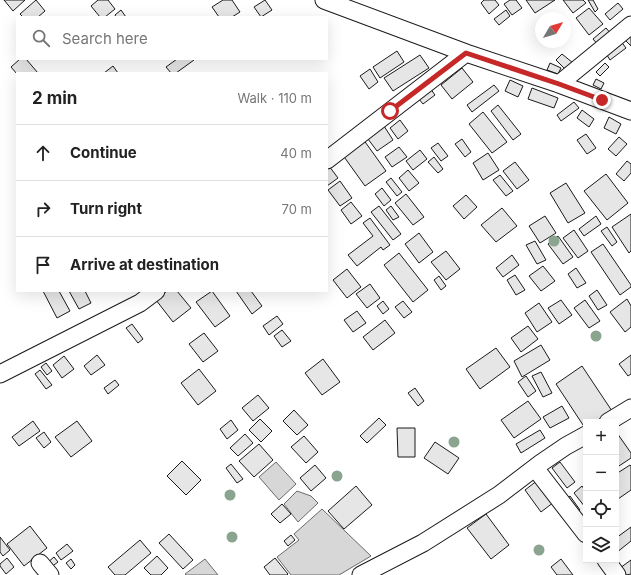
<!DOCTYPE html>
<html lang="en">
<head>
<meta charset="utf-8">
<style>
	:root { --surface:#fff; --page:#f2f2f2; --text:#222; --muted:#767676; --line:#e0e0e0 }
	body { margin:0; font-family:Inter,sans-serif; background:var(--page); color:var(--text) }
	.controls { position:absolute; right:12px; bottom:12px; display:grid; overflow:hidden; border-radius:0px; box-shadow:0 4px 16px #0002 }
	.controls button { width:36px; height:36px; display:grid; place-items:center; padding:0; border:0; border-bottom:1px solid var(--line); background:var(--surface); color:var(--text); font:20px sans-serif }
	.compass { position:absolute; left:535px; top:12px; width:36px; height:36px; border-radius:50%; background:var(--surface); box-shadow:0 4px 16px #0002; rotate:52deg }
	.stop { position:absolute; width:12px; height:12px; margin:-9px; border:3px solid #c62828; border-radius:50%; background:#fff }
	.stop.end { background:#c62828; border-color:#fff; box-shadow:0 1px 4px #0008 }
	.list { margin:0; padding:0; list-style:none }
	h2 { display:flex; justify-content:space-between; align-items:center; height:52px; margin:0; padding:0 16px; font-size:17px }
	h2 small { font-size:13px; font-weight:400; color:var(--muted) }
	.list li { display:grid; grid-template-columns:26px 1fr auto; gap:12px; align-items:center; box-sizing:border-box; height:56px; padding:0 16px; border-top:1px solid var(--line) }
	.list b { display:block; font-size:15px; white-space:nowrap }
	.list em { font-size:13px; font-style:normal; color:var(--muted) }
	.icon { flex:none; width:22px; height:22px; fill:none; stroke:currentColor; stroke-width:2; stroke-linecap:round; stroke-linejoin:round }
	.map { position:relative; flex:none; width:631px; height:575px; overflow:hidden }
	.search { position:absolute; background:var(--surface); box-shadow:0 4px 16px #0002; left:16px; top:16px; width:312px; height:44px; display:flex; align-items:center; gap:10px; box-sizing:border-box; padding:0 14px; border-radius:0px; color:var(--muted); font-size:15px }
	.panel { position:absolute; background:var(--surface); box-shadow:0 4px 16px #0002; left:16px; top:72px; width:312px; height:220px; border-radius:0px }
	.map>svg:first-child { display:block }
</style>
</head>
<body>
<div class="map">
<svg width="631" height="575" viewBox="0 0 631 575">
	<rect width="100%" height="100%" fill="#fff"/>
	<!-- water -->
	<path fill="#d7d7d7" stroke="#6a6a6a" d="M276,462L296,484L279,500L259,477Z
		M297,491L311,496L318,503L298,522L284,504Z
		M322,509L371,556L339,575H291L277,557L299,540L294,534Z
		M205,559L218,575H186L185,574Z"/>
	<!-- building -->
	<path fill="#e6e6e6" stroke="#1a1a1a" d="M4,0H25L13,11Z
		M36,0L45,11L38,17H23L20,14Z
		M98,0H108L115,9L105,17H100L91,6Z
		M223,0H232L240,12L232,17H219L212,7Z
		M265,0L272,10L261,17L254,7Z
		M484,0H495L499,5L489,14L481,3Z
		M510,0H516L522,8L512,15L504,4Z
		M526,0H555L535,13Z
		M563,0H583L586,3L573,13Z
		M588,0H593L598,9L595,12Z
		M618,3L623,9L610,20L605,14Z
		M589,8L603,24L589,35L576,18Z
		M121,10L126,17H116L115,15Z
		M506,10L510,16L499,25L494,19Z
		M606,28L612,35L599,46L593,39Z
		M631,31V46L623,38Z
		M620,40L626,48L610,60L605,52Z
		M397,51L404,62L380,78L373,67Z
		M562,54L573,63L566,70L556,60Z
		M420,55L429,68L393,91L384,78Z
		M20,59H26L38,73H17V74L11,67Z
		M177,59H193L194,60L176,73H171L166,67Z
		M550,63L561,68L558,74L547,70Z
		M605,63L609,67L600,76L596,72Z
		M113,66L118,73H104Z
		M462,68L473,82L452,99L441,85Z
		M370,69L378,82L369,89L360,76Z
		M596,79L604,83L601,89L593,85Z
		M510,80L523,86L518,97L505,91Z
		M494,85L499,91L472,112L467,105Z
		M430,88L435,95L423,104L418,98Z
		M532,88L558,98L554,108L528,99Z
		M574,102L579,108L561,121L557,115Z
		M498,105L521,134L513,140L491,111Z
		M582,110L594,119L589,127L577,118Z
		M483,112L507,142L492,153L469,124Z
		M609,117L621,124L616,134L604,128Z
		M400,120L408,131L398,139L390,128Z
		M382,123L393,140L377,151L365,135Z
		M586,134L596,148L587,154L577,140Z
		M619,137L627,144L616,156L608,149Z
		M363,139L386,171L365,186L342,154Z
		M462,139L471,152L465,157L455,144Z
		M438,143L448,156L441,161L431,148Z
		M399,147L407,157L392,167L385,157Z
		M420,150L427,159L413,170L406,161Z
		M488,153L499,170L483,180L473,163Z
		M434,157L443,169L438,173L428,162Z
		M627,161L631,164V173L624,181L616,174Z
		M515,162L529,180L517,189L503,171Z
		M329,166L338,178L327,186V168Z
		M408,170L419,183L409,191L399,178Z
		M606,174L628,203L607,220L584,191Z
		M500,175L513,191L506,196L493,180Z
		M391,178L402,192L397,196L386,182Z
		M340,181L352,198L340,206L328,190Z
		M566,183L585,213L568,223L550,193Z
		M382,188L391,200L384,206L375,194Z
		M406,194L424,217L413,225L395,203Z
		M466,195L477,207L464,219L453,206Z
		M351,202L362,216L351,224L341,210Z
		M379,206L401,234L393,240L371,212Z
		M391,206L399,217L393,220L386,210Z
		M502,208L517,226L496,242L481,225Z
		M631,214V251L629,253L612,227Z
		M545,216L556,233L540,243L529,226Z
		M596,216L601,224L584,236L579,229Z
		M370,218L390,245L383,250L381,247L357,266L348,255L373,236L363,223Z
		M607,227L617,242L612,246L601,231Z
		M574,230L588,251L578,258L563,238Z
		M419,233L433,252L419,263L405,244Z
		M558,236L573,257L563,264L548,244Z
		M535,241L546,260L537,264L526,245Z
		M603,244L631,285V287L620,295L591,252Z
		M446,251L460,269L446,280L431,262Z
		M399,253L428,290L413,302L384,265Z
		M512,255L519,265L503,277L496,268Z
		M543,266L555,281L541,291L529,276Z
		M576,268L586,283L577,288L568,274Z
		M347,269L361,287L347,298L333,280Z
		M515,275L525,290L516,295L507,280Z
		M439,276L446,286L441,290L434,280Z
		M370,284L380,298L367,308L356,294Z
		M597,290L607,305L598,310L589,296Z
		M43,291H59L70,311L57,318Z
		M69,291H85L91,303L79,309Z
		M167,291H177L191,308L173,322L156,300Z
		M212,291L230,316L215,327L196,302Z
		M236,291H251L262,306L252,314Z
		M627,299L631,306V327L625,332L610,312Z
		M561,300L572,315L559,324L548,308Z
		M585,300L600,321L589,328L574,308Z
		M383,301L389,309L383,314L377,306Z
		M403,301L412,312L404,318L395,307Z
		M539,303L552,322L537,332L525,313Z
		M357,311L366,323L353,332L344,320Z
		M277,316L283,324L269,335L263,326Z
		M385,320L395,333L373,350L363,337Z
		M132,324L143,339L138,343L126,328Z
		M528,326L538,339L521,352L511,338Z
		M282,330L291,341L282,347L274,336Z
		M204,333L218,351L203,362L189,344Z
		M541,345L550,360L522,377L514,361Z
		M496,348L510,367L480,389L466,369Z
		M97,355L105,365L91,375L84,366Z
		M631,355V374L628,376L619,364Z
		M64,356L74,369L62,378L53,365Z
		M323,359L340,382L322,395L305,373Z
		M46,363L52,371L47,375L41,367Z
		M582,366L612,411L595,422H586L585,428L556,384Z
		M199,369L216,391L198,405L181,383Z
		M40,370L52,385L46,389L35,374Z
		M541,372L552,393L543,397L532,376Z
		M526,376L536,391L528,397L518,382Z
		M115,380L119,385L108,394L104,388Z
		M415,388L424,401L418,406L408,393Z
		M258,395L269,408L253,421L242,408Z
		M528,401L541,419L514,438L501,420Z
		M562,406L569,418L550,428L543,417Z
		M294,410L308,425L297,435L283,421Z
		M379,418L386,425L367,443L360,436Z
		M260,419L272,431L261,442L249,430Z
		M231,420L238,430L227,439L220,429Z
		M33,421L40,431L19,446L12,437Z
		M77,421L92,441L71,457L55,437Z
		M397,428H415V457H398Z
		M540,430L545,438L521,453L516,444Z
		M44,432L51,442L44,448L36,438Z
		M617,433L631,453V458L616,468Z
		M245,434L253,443L238,456L230,448Z
		M304,436L318,452L306,463L291,447Z
		M435,442L459,458L448,474L424,458Z
		M259,444L273,460L254,477L239,461Z
		M182,461L201,480L186,495L167,476Z
		M560,462L575,482L567,488L552,468Z
		M231,464L243,479L237,483L226,468Z
		M315,465L326,478L311,491L300,478Z
		M630,465L631,466V490L618,499L616,497V474Z
		M538,480L554,502L541,512L525,490Z
		M356,486L372,505L344,529L328,511Z
		M582,486L586,492L585,507L574,493Z
		M570,496L580,510L574,514L564,501Z
		M282,504L291,514L280,523L271,514Z
		M486,514L509,545L491,559L467,528Z
		M30,526L47,548L24,566L7,544Z
		M631,527V541L616,553V538Z
		M169,534L193,560L183,569L159,543Z
		M291,535L295,540L288,546L284,541Z
		M0,537L10,550L3,556L0,552Z
		M140,540L151,553L125,575H115L108,567Z
		M67,544L73,551L61,560L56,553Z
		M157,556L168,568L161,575H151L144,568Z
		M54,557L58,562L50,568L47,563Z
		M7,558L14,567L6,574L0,566V564Z
		M275,558L288,574L287,575H270L264,567Z
		M71,559L75,565L71,569L66,563Z
		M561,559L573,575H557L551,567Z
		M631,560V574L626,575L620,568Z"/>
	<g fill="none" stroke-linecap="round" stroke-linejoin="round">
		<defs>
			<path id="minor" d="M324,0L466,53L559,84L631,111
				M559,84L631,25
				M327,160L466,53
				M0,374L140,303L156,291
				M608,422L631,408
				M535,468L586,534
				M606,560L617,575
				M40,563L50,575
				M361,575L423,543L499,495L541,463L566,446L586,435"/>
		</defs>
		<!-- minor casing -->
		<use href="#minor" stroke="#1a1a1a" stroke-width="19"/>
		<!-- minor -->
		<use href="#minor" stroke="#fff" stroke-width="17"/>
	</g>
	<!-- trees -->
	<g fill="#8aa48f">
		<circle cx="554" cy="241" r="5.5"/>
		<circle cx="596" cy="336" r="5.5"/>
		<circle cx="454" cy="442" r="5.5"/>
		<circle cx="337" cy="476" r="5.5"/>
		<circle cx="230" cy="495" r="5.5"/>
		<circle cx="232" cy="537" r="5.5"/>
		<circle cx="539" cy="550" r="5.5"/>
	</g>
	<g fill="none" stroke-linecap="round" stroke-linejoin="round">
		<!-- route -->
		<path stroke="#c62828" stroke-width="5" d="M390,111L466,53L559,84L602,100"/>
	</g>
</svg>
<div class="controls">
<button>+</button>
<button>−</button>
<button><svg class="icon" aria-label="locate" viewBox="0 0 24 24"><circle cx="12" cy="12" r="6"/><path d="M12 2v4M12 18v4M2 12h4M18 12h4"/></svg></button>
<button><svg class="icon" aria-label="layers" viewBox="0 0 24 24"><path d="M12 4l9 5-9 5-9-5zM3 14l9 5 9-5"/></svg></button>
</div>
<svg class="compass" viewBox="-18 -18 36 36"><path d="M0-13l5 13h-10z" fill="#e53935"/><path d="M0 13l5-13h-10z" fill="#767676"/></svg>
<div class="stop" style="left:390px;top:111px"></div>
<div class="stop end" style="left:602px;top:100px"></div>
<div class="search"><svg class="icon" aria-label="search" viewBox="0 0 24 24"><circle cx="10" cy="10" r="6"/><path d="M15 15l6 6"/></svg>Search here</div>
<section class="panel">
<h2>2 min<small>Walk · 110 m</small></h2>
<ul class="list">
<li><svg class="icon" aria-label="ahead" viewBox="0 0 24 24"><path d="M12 20V5M6 11l6-6 6 6"/></svg><div><b>Continue</b></div><em>40 m</em></li>
<li><svg class="icon" aria-label="right" viewBox="0 0 24 24"><path d="M7 20v-9h11M14 6l5 5-5 5"/></svg><div><b>Turn right</b></div><em>70 m</em></li>
<li><svg class="icon" aria-label="arrive" viewBox="0 0 24 24"><path d="M6 21V4h12l-3 4 3 4H6"/></svg><div><b>Arrive at destination</b></div></li>
</ul>
</section>
</div>
</body>
</html>
